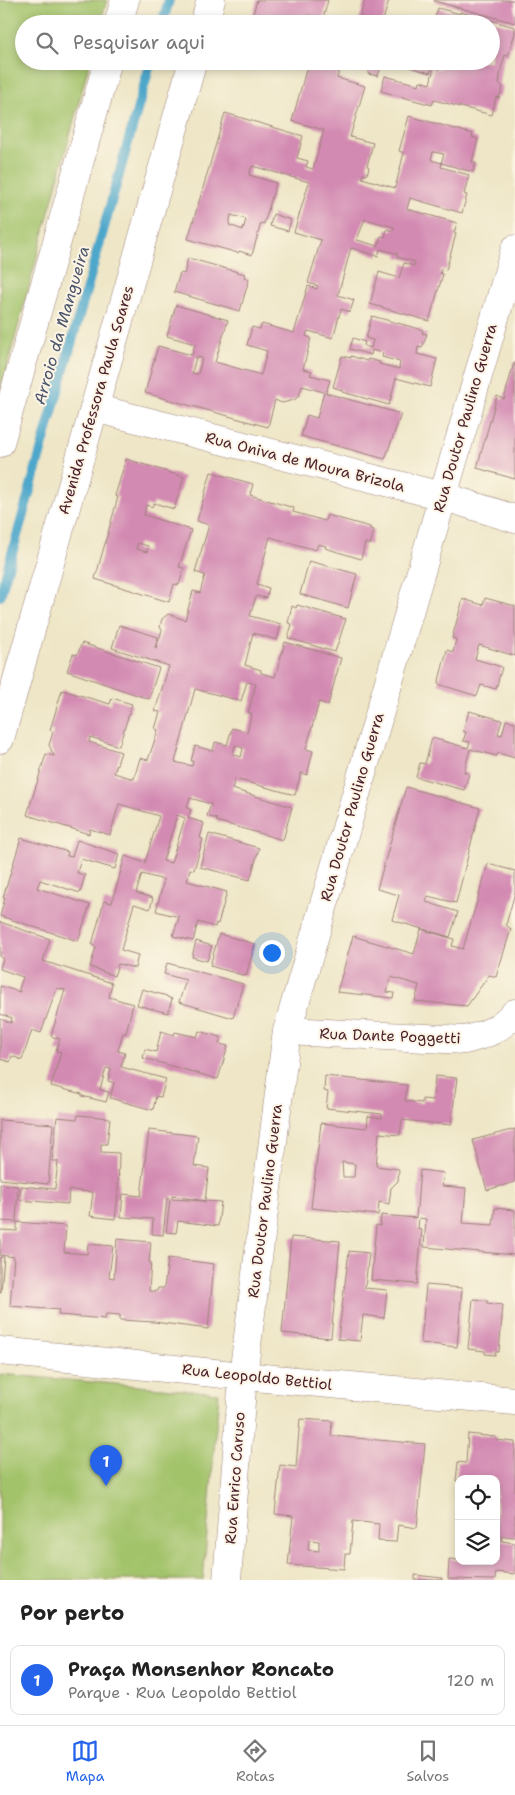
<!DOCTYPE html>
<html lang="pt">
<head>
<meta charset="utf-8">
<style>
	:root { --surface:#fff; --page:#f2f2f2; --text:#222; --muted:#767676; --line:#e0e0e0; --accent:#2563eb }
	body { margin:0; font-family:"Shantell Sans",sans-serif; background:var(--page); color:var(--text) }
	.controls { position:absolute; right:15px; bottom:15px; display:grid; overflow:hidden; border-radius:10px; box-shadow:0 2px 8px #0003 }
	.controls button { width:45px; height:45px; display:grid; place-items:center; padding:0; border:0; border-bottom:1px solid var(--line); background:var(--surface); color:var(--text); font:25px sans-serif }
	.you { position:absolute; left:271px; top:952px; width:18px; height:18px; margin:-12px; border:4px solid #fff; border-radius:50%; background:#1a73e8; box-shadow:0 0 0 8px #1a73e833 }
	.badge { display:grid; place-items:center; width:32px; height:32px; border-radius:50%; background:var(--accent); color:#fff; font-size:16px; font-weight:700 }
	.pin { position:absolute; translate:-50% -41px; filter:drop-shadow(0 1px 2px #0008) }
	.pin::after { content:''; position:absolute; top:26px; width:18px; height:15px; background:inherit; clip-path:polygon(0 0,100% 0,50% 100%) }
	.list { margin:0; padding:0; list-style:none }
	h2 { display:flex; justify-content:space-between; align-items:center; height:65px; margin:0; padding:0 20px; font-size:21px }
	h2 small { font-size:16px; font-weight:400; color:var(--muted) }
	.list li { display:grid; grid-template-columns:32px 1fr auto; gap:15px; align-items:center; box-sizing:border-box; height:70px; margin:0 10px 10px; padding:0 10px; border:1px solid var(--line); border-radius:10px }
	.list b { display:block; font-size:19px; white-space:nowrap }
	.list p { margin:0; font-size:16px; white-space:nowrap; color:var(--muted) }
	.list em { font-size:16px; font-style:normal; color:var(--muted) }
	.icon { flex:none; width:28px; height:28px; fill:none; stroke:currentColor; stroke-width:2; stroke-linecap:round; stroke-linejoin:round }
	.map { position:relative; flex:none; width:515px; height:1580px; overflow:hidden }
	.search { position:absolute; background:var(--surface); box-shadow:0 2px 8px #0003; left:15px; right:15px; top:15px; height:55px; display:flex; align-items:center; gap:12px; box-sizing:border-box; padding:0 18px; border-radius:28px; color:var(--muted); font-size:19px }
	.sheet { height:145px; background:var(--surface) }
	nav { display:flex; justify-content:space-around; align-items:center; box-sizing:border-box; height:70px; border-top:1px solid var(--line); background:var(--surface); font-size:14px; color:var(--muted) }
	nav a { display:grid; justify-items:center; gap:2px }
	nav .on { color:var(--accent) }
	.map>svg:first-child { display:block }
</style>
</head>
<body>
<div class="map">
<svg width="515" height="1580" viewBox="0 0 515 1580">
	<rect width="100%" height="100%" fill="#fcf5e5"/>
	<filter id="ink" filterUnits="userSpaceOnUse"><feTurbulence type="fractalNoise" baseFrequency=".02" numOctaves="2"/><feDisplacementMap in="SourceGraphic" scale="10" xChannelSelector="R" yChannelSelector="G"/><feConvolveMatrix kernelMatrix="1 2 1 2 8 2 1 2 1" color-interpolation-filters="sRGB"/></filter>
	<filter id="wash" filterUnits="userSpaceOnUse"><feTurbulence type="fractalNoise" baseFrequency=".0096" numOctaves="4" result="noise"/><feDisplacementMap in="SourceGraphic" scale="20" xChannelSelector="R" yChannelSelector="G"/><feGaussianBlur stdDeviation="1.12" result="paint"/><feColorMatrix in="noise" values="0 0 0 0 0 0 0 0 0 0 0 0 0 0 0 0 0 1.4 0 .05"/><feComposite in="paint" operator="in"/></filter>
	<g filter="url(#wash)">
		<rect width="100%" height="100%" fill="#eee6c6"/>
		<!-- green -->
		<path fill="#a3c36b" stroke="#76714b" d="M0,0H107L100,24H24V61H90L0,393Z
			M0,1374L219,1393L203,1580H0Z"/>
		<g fill="none" stroke-linecap="round" stroke-linejoin="round">
			<!-- stream -->
			<path stroke="#4da7cb" stroke-width="10" d="M162,24L169,0
				M0,596L151,61"/>
		</g>
		<g id="blocks">
			<!-- building -->
			<path fill="#d38ab2" fill-rule="evenodd" d="M257,0H328L323,19L308,15L306,24H250Z
				M365,0H389L382,24H358Z
				M434,0H515V23L434,1Z
				M438,8L460,14V12L515,27V33L508,56L505,55L501,69L499,83L503,87L499,98L496,97L492,115L434,100L432,105L381,91L385,76L419,85L420,81L430,84L434,67L439,69L441,61H491V24H433Z
				M311,61L342,62L337,78L365,86L350,137L373,143L367,166L369,167L367,175L363,174L362,178L395,188L404,153L399,151L409,116L473,134L472,137L478,139L472,162L476,163L473,172L441,163L444,154L433,152L431,160L442,163L441,167L469,175L464,194L467,195L462,213L410,198L407,209L457,223L454,233L456,234L446,270L441,269L440,273L443,274L429,321L370,304L379,272L399,278L404,263L414,266L415,262L397,257L398,254L380,249L378,256L351,248L338,295L354,300L350,312L341,309L333,338L308,331L306,336L311,338L303,369L312,371L310,375L330,380L326,393L401,414L385,459L301,436L307,415L317,418L324,392L302,386L299,396L294,400L282,403L275,400L268,427L145,393L158,346L192,355L195,344L167,336L176,305L228,320L215,362L261,375L267,351L247,345L252,327L260,329L262,324L294,333L308,286L317,289L318,286L308,283L321,240L294,232L309,182L252,166L249,175L276,183L264,224L261,223L252,255L239,251L238,253L188,239L225,113L303,136L297,158L308,161L306,167L313,169L324,130L292,121L306,70H308ZM231,215L246,219L243,230L229,225ZM365,219L394,227L393,231L387,229L385,237L381,236L378,246L357,240ZM196,357L202,358L198,374L192,373Z
				M372,61H383L378,76L368,74Z
				M389,61H434L430,73Z
				M273,214L291,220L288,231L270,226Z
				M188,258L245,274L244,277L249,279L240,311L174,292L180,273L184,274Z
				M372,316L423,330L422,333L427,334L422,348L418,347L417,354L437,359L430,387L396,378L389,405L342,392V390L333,387L342,356L351,358V356L367,361L368,359L380,362L379,364L399,369L400,362L382,357L383,353L372,350L371,355L350,349L353,338L365,342L364,346L371,348L373,340L366,338Z
				M514,363H515V479L477,468L497,396L504,399Z
				M126,459L184,477L174,509L154,503L152,507L146,505L144,515L191,530L179,567L184,568L179,585L174,584L169,602L95,579L118,497L115,496ZM138,543L148,546L147,552L136,549Z
				M211,472L253,484L250,495L294,508L293,512L325,521L327,515L370,527V529L374,530L370,545L365,543L361,559L325,548L326,546L318,544L316,550L270,537L257,584L269,588L266,598L256,596L250,616L281,624L277,640L253,633L245,665L261,670V673L275,677L285,642L341,658L328,705L319,702L306,749L313,751L307,775L301,773L295,795L235,779L232,789L292,807L283,840L216,821L217,819L207,816L211,804L190,798L187,808L191,810L188,818L204,823L200,838L203,839L194,870L190,869L187,881L227,892L218,924L216,923L215,927L198,922L193,941L173,936L179,917L156,911L164,880L142,874L136,893L153,898L150,909L134,904L121,950L138,955L135,968L118,964L114,976L90,967L96,947L92,945L104,901L112,903L125,856L145,863L159,816L119,804L110,835L90,829L89,834L27,815L46,754L54,756L49,745L53,732L50,730L62,690L110,704L112,698L132,704L119,746L90,737L89,742L121,752L114,773L134,779L140,758L148,760L158,730L155,729L160,712L155,711L169,666L112,648L119,625L158,637L155,648H156L162,630L160,627L162,619L168,614L185,620L193,591L200,593L205,575L195,572L209,525L197,521ZM247,682L256,684L248,713H252L247,732L232,728L227,745L215,742L213,751L195,746L191,761H193L192,766L175,762L195,689L241,701ZM235,745L243,748L241,757L233,754ZM177,815L185,818L171,863L163,861Z
				M309,561L357,574L348,608L300,594Z
				M485,598L515,606V656L479,645L475,659L502,667L496,689L481,685L477,696L438,684L447,650L453,652L456,639L452,638L463,599L483,605Z
				M297,605L346,619L335,652L288,638L292,624L288,623L292,606L296,608Z
				M82,643L159,668L149,699L67,671L73,654L77,655Z
				M469,711L502,720L498,734L502,735L506,720L515,722V758L498,753L497,756L470,749L464,772L469,774L464,790L416,777L420,763L425,764L432,738L468,748L470,742L463,741L466,732L463,731Z
				M406,787L480,808L456,903L428,896L426,902L458,912L450,937L392,920L399,895L377,889Z
				M209,834L259,848L250,880L200,867Z
				M21,838L68,852L67,856L72,857L77,840L119,854L115,869L81,859L77,873L85,875L80,893L40,880L37,888L90,905L78,941L0,916L5,898H3Z
				M488,864L515,871V892L506,925L511,929L496,977L489,975L467,1006L415,1001L419,985L391,977L387,992L394,993L393,998L337,992L353,936L414,954L421,929L454,939L452,946L463,949Z
				M0,922L50,939L43,961L112,983L109,997L133,1004L126,1033H123L118,1051L125,1053L121,1067L166,1079L161,1097L156,1096L153,1110L110,1098L114,1083L108,1081L111,1069L106,1068L100,1090L109,1092L106,1102L82,1096V1094L51,1086L61,1052L56,1051L60,1039L51,1036L65,990L57,988L41,1033L32,1030L22,1060L12,1056L10,1062L0,1059V1019L11,1023L12,1018L0,1014V986L20,992L19,989L23,977L0,969L3,958L0,957Z
				M219,934L255,944L246,976L210,966Z
				M196,941L212,946L207,961L192,957Z
				M167,963L243,984L233,1018L179,1002L186,980L164,974Z
				M142,989L167,996V997L172,999L168,1013L137,1005Z
				M161,1031L174,1035L175,1032L197,1037L199,1031L221,1037L219,1044L228,1046L218,1079L143,1058L145,1049L156,1052Z
				M325,1076L407,1085L405,1101L422,1103V1099L433,1100L435,1076L457,1078L451,1125L402,1120L400,1135L379,1133L376,1166L399,1169L398,1181L391,1188L389,1204L379,1202L378,1215L311,1208L321,1123L367,1128L368,1116L382,1118V1114L326,1108L328,1092L324,1091ZM342,1162L355,1164L354,1177H343Z
				M78,1115L110,1118L107,1144H101V1152L119,1153L118,1194L115,1219L90,1216L93,1192L69,1190L68,1204L19,1200L21,1186L55,1189L58,1161H52L57,1117L77,1119Z
				M0,1120L53,1124L48,1184L0,1179Z
				M515,1129V1182L487,1190L473,1140Z
				M149,1130L198,1136L194,1166L209,1168L205,1201L172,1196V1199L221,1202L218,1226L178,1221L176,1233L166,1232L170,1199L167,1198L163,1235L152,1234L153,1219L121,1217L123,1194L141,1196Z
				M420,1170L444,1173L442,1186L466,1188L463,1223L493,1225L495,1208L515,1210V1255L424,1247L426,1219L419,1218L418,1229L422,1230L417,1284L371,1280L376,1225L380,1226L381,1215L416,1218Z
				M0,1184L18,1186L16,1222L0,1221Z
				M17,1222L66,1226L64,1252L87,1254L88,1244L113,1246L109,1277L114,1278L117,1239L151,1242L149,1262H151L149,1291H157L158,1288H164L168,1258L214,1264L208,1329L154,1322L120,1320V1315L106,1314L105,1319L58,1315L59,1310L10,1306L14,1257L0,1255V1230L17,1231Z
				M291,1237L340,1241L331,1338L282,1333Z
				M349,1251L369,1253L365,1288L387,1290L384,1318L363,1315L360,1341L338,1339Z
				M0,1257H4L1,1292H0Z
				M426,1285L462,1288L457,1347L421,1343Z
				M473,1299L487,1300V1303L503,1305L499,1352H495V1355L485,1354V1351L468,1349Z
				M300,1419L332,1421L331,1436L425,1444L417,1528L398,1525L396,1542L378,1541L379,1524L353,1521L350,1554H345L344,1569L288,1565L293,1516L275,1514L280,1465L296,1467ZM309,1540L319,1541V1551L308,1550Z
				M468,1434L496,1437V1440L515,1442V1537L502,1536V1541L515,1543V1574L496,1572L495,1580L448,1579L449,1559L459,1560V1561H496V1479H459V1481H456L458,1462L466,1463Z
				M415,1575L442,1578V1580H415Z"/>
		</g>
	</g>
	<g filter="url(#ink)">
		<use href="#blocks" fill-opacity="0" stroke="#9c8278" stroke-width="1"/>
		<g fill="none" stroke-linecap="round" stroke-linejoin="round">
			<defs>
				<path id="minor" d="M94,408L442,496L515,519
					M287,1031L465,1040C488,1034 498,1030 515,1013
					M227,1580L243,1376L287,1031L515,249"/>
				<path id="tertiary" d="M118,24L125,0
					M204,24L211,0
					M0,443L108,61
					M0,739L193,61
					M0,1351L243,1376L515,1401"/>
			</defs>
			<!-- minor casing -->
			<use href="#minor" stroke="#9c8278" stroke-width="29"/>
			<!-- tertiary casing -->
			<use href="#tertiary" stroke="#9c8278" stroke-width="29"/>
			<!-- minor -->
			<use href="#minor" stroke="#fff" stroke-width="28"/>
			<!-- tertiary -->
			<use href="#tertiary" stroke="#fff" stroke-width="28"/>
		</g>
	</g>
	<g text-anchor="middle" stroke-width="4" stroke-linejoin="round" paint-order="stroke">
		<!-- street labels -->
		<g font-size="15" fill="#4a1f2b" stroke="#fcf5e5">
			<text transform="translate(96 400) rotate(-74)" y="5">Avenida Professora Paula Soares</text>
			<text transform="translate(465 418) rotate(-74)" y="5">Rua Doutor Paulino Guerra</text>
			<text transform="translate(305 462) rotate(14)" y="5">Rua Oniva de Moura Brizola</text>
			<text transform="translate(352 807) rotate(-74)" y="5">Rua Doutor Paulino Guerra</text>
			<text transform="translate(390 1036) rotate(2)" y="5">Rua Dante Poggetti</text>
			<text transform="translate(265 1201) rotate(-83)" y="5">Rua Doutor Paulino Guerra</text>
			<text transform="translate(257 1377) rotate(6)" y="5">Rua Leopoldo Bettiol</text>
			<text transform="translate(235 1478) rotate(-86)" y="5">Rua Enrico Caruso</text>
		</g>
		<!-- water labels -->
		<g font-size="16" font-style="italic" fill="#4b556b" stroke="#fcf5e5">
			<text transform="translate(61 325) rotate(-74)" y="6">Arroio da Mangueira</text>
		</g>
	</g>
</svg>
<div class="controls">
<button><svg class="icon" aria-label="locate" viewBox="0 0 24 24"><circle cx="12" cy="12" r="6"/><path d="M12 2v4M12 18v4M2 12h4M18 12h4"/></svg></button>
<button><svg class="icon" aria-label="layers" viewBox="0 0 24 24"><path d="M12 4l9 5-9 5-9-5zM3 14l9 5 9-5"/></svg></button>
</div>
<div class="you"></div>
<div class="pin badge" style="left:106px;top:1486px">1</div>
<div class="search"><svg class="icon" aria-label="search" viewBox="0 0 24 24"><circle cx="10" cy="10" r="6"/><path d="M15 15l6 6"/></svg>Pesquisar aqui</div>
</div>
<section class="sheet">
<h2>Por perto<small></small></h2>
<ul class="list">
<li><span class="badge">1</span><div><b>Praça Monsenhor Roncato</b><p>Parque · Rua Leopoldo Bettiol</p></div><em>120 m</em></li>
</ul>
</section>
<nav>
<a class="on"><svg class="icon" aria-label="map" viewBox="0 0 24 24"><path d="M3 6l6-2 6 2 6-2v14l-6 2-6-2-6 2zM9 4v14M15 6v14"/></svg>Mapa</a>
<a><svg class="icon" aria-label="directions" viewBox="0 0 24 24"><path d="M12 3l9 9-9 9-9-9zM9 14v-3h6M13 9l2 2-2 2"/></svg>Rotas</a>
<a><svg class="icon" aria-label="saved" viewBox="0 0 24 24"><path d="M7 4h10v16l-5-4-5 4z"/></svg>Salvos</a>
</nav>
</body>
</html>
